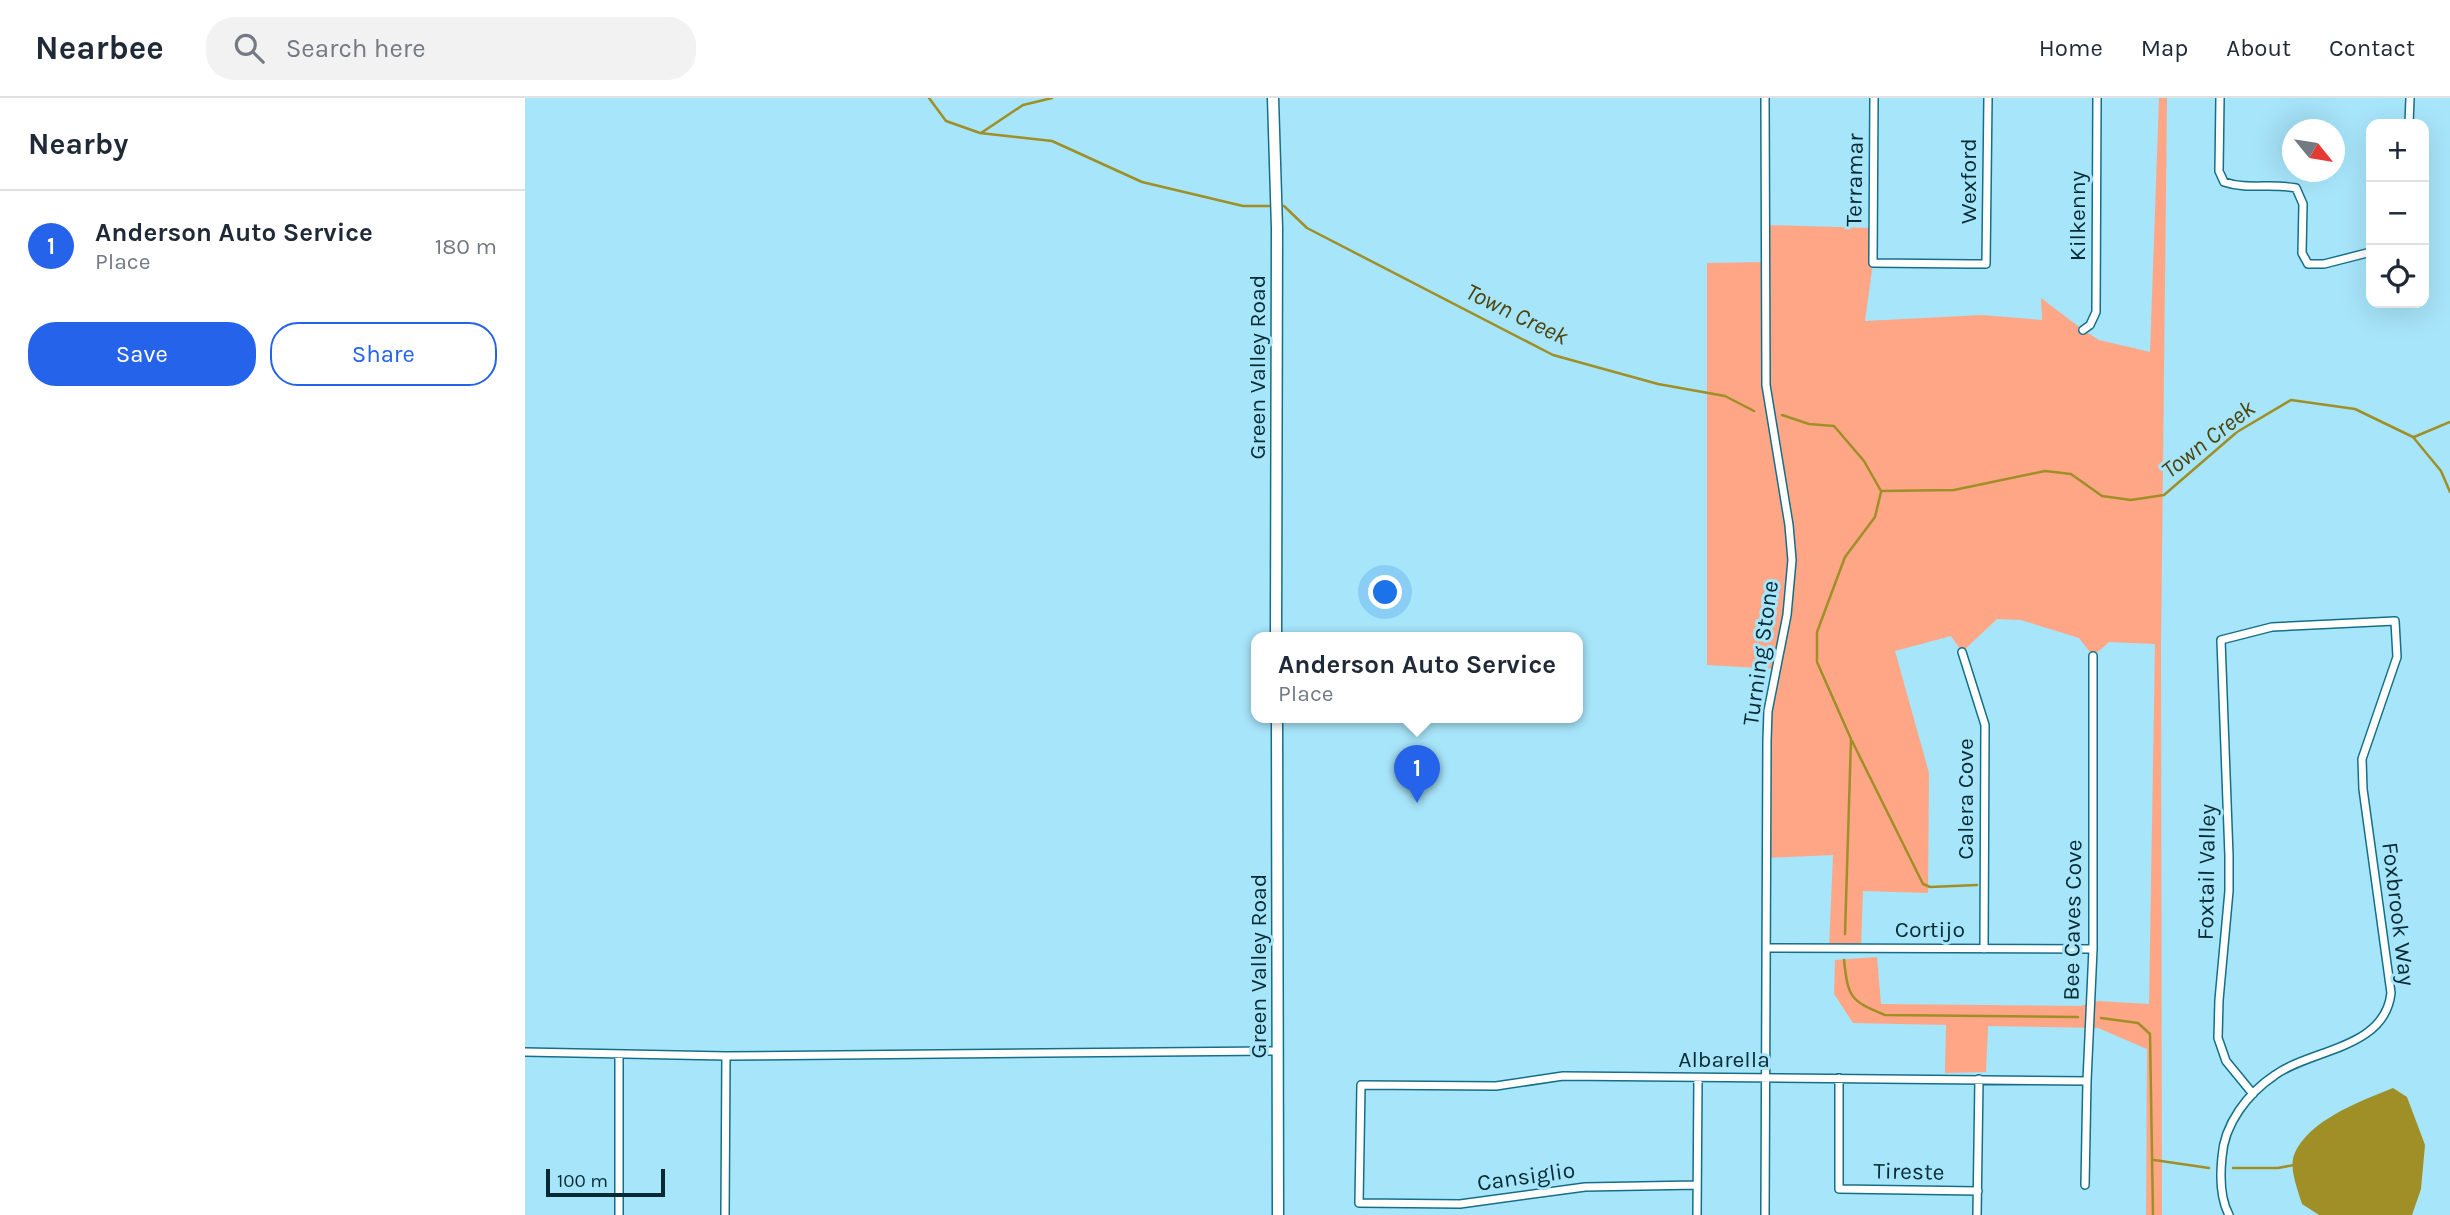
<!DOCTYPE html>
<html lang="en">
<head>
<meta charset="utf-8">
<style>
	:root { --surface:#fff; --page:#f2f2f3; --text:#1f2937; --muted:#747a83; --line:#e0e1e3; --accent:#2563eb }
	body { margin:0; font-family:Karla,sans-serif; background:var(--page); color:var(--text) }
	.controls { position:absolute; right:21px; top:21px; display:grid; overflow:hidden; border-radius:14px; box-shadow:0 7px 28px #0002 }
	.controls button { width:63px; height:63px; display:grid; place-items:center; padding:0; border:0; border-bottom:2px solid var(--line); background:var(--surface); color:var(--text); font:35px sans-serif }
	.compass { position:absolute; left:1757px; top:21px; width:63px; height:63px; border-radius:50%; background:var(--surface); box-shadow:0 7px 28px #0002; rotate:120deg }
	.scale { position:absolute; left:21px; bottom:18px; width:119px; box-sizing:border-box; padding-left:7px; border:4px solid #062a34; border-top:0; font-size:19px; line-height:24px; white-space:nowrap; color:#062a34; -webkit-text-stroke:5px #a7e5fa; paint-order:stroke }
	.you { position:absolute; left:861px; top:495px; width:24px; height:24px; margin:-18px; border:5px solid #fff; border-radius:50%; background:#1a73e8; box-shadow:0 0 0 10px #1a73e833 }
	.badge { display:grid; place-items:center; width:46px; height:46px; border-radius:50%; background:var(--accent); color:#fff; font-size:23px; font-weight:700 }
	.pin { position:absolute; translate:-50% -58px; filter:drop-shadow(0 2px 4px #0008) }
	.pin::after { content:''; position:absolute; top:37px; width:24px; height:21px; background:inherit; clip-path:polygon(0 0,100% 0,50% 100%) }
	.popup { position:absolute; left:726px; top:534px; width:332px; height:91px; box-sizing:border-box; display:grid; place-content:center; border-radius:14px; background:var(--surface); filter:drop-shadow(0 2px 5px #0005); font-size:23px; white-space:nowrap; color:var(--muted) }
	.popup b { font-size:26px; color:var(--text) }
	.popup::after { content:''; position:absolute; left:50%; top:100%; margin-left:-14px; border:14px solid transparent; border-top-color:var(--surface) }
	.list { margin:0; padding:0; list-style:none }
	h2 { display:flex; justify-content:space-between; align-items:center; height:91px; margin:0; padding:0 28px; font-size:30px }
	h2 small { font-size:23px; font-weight:400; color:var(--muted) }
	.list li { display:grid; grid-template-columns:46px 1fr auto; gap:21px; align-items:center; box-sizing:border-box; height:112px; padding:0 28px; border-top:2px solid var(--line) }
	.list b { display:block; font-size:26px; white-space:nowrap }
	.list p { margin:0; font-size:23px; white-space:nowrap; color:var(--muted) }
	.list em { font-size:23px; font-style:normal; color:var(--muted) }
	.actions { display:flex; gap:14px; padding:21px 28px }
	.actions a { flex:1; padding:16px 0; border:2px solid var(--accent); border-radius:28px; text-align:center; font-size:24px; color:var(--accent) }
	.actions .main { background:var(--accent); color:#fff }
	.icon { flex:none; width:38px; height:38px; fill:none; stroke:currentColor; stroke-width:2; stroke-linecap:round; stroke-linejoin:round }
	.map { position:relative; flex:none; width:1925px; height:1117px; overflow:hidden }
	header { display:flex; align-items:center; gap:42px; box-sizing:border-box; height:98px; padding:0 35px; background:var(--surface); border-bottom:2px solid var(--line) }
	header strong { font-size:33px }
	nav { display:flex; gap:38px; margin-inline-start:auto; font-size:24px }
	.search { width:490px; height:63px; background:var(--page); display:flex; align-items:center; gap:18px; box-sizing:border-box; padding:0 24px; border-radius:28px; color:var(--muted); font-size:26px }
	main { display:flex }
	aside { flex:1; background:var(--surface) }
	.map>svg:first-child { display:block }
</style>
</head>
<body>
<header>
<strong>Nearbee</strong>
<div class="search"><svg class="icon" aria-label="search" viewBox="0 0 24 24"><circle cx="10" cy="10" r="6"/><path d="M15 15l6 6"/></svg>Search here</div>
<nav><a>Home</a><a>Map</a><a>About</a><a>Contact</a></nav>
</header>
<main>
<aside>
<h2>Nearby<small></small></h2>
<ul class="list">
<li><span class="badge">1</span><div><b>Anderson Auto Service</b><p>Place</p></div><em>180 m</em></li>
</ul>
<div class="actions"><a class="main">Save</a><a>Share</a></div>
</aside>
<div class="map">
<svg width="1925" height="1117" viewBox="0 0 1925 1117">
	<rect width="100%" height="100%" fill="#a7e5fa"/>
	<!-- green -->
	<path fill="#ffa687" d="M1634,0H1642L1636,551L1637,1117H1621L1622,951L1573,930L1463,928L1461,974L1420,975L1421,927L1328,925L1309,896L1310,862L1352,859L1356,906L1556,908L1573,903L1624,906L1630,546L1584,544L1568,558L1554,540L1496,522L1472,521L1437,554L1426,538L1370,553L1404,675L1403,795L1338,793L1336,850H1304L1308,757L1241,760L1242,642L1252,571L1182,567V165L1240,164V127L1348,130V165L1340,223L1457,217L1517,222L1516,200L1558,232L1574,242L1625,254Z"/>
	<!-- water -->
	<path fill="#9f8f26" d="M1868,990L1882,999L1900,1047L1896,1091L1887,1117H1794L1777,1106C1773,1092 1764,1071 1769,1057C1783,1022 1836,1003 1868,990Z"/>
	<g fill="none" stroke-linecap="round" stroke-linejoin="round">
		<!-- stream -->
		<path stroke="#9f8f26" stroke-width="2.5" d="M404,0L421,23L455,35L527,43L617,84L718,108H744
			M456,35L498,7L527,0
			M759,108L782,130L1028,257L1133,286L1200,298L1229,313
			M1257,317L1284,326L1309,328L1339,363L1356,393L1429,392L1520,373L1546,376L1577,398L1606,402L1639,397L1712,334L1766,302L1830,311L1888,339L1916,373L1925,394
			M1889,339L1925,324
			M1327,643L1398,786L1405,789L1452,787
			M1320,836L1326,641L1292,564V534L1320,459L1350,419L1356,394
			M1319,862C1323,899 1325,903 1360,917L1553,919
			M1576,920L1613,925L1625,936L1628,1117
			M1629,1062L1684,1070
			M1708,1070H1753L1769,1067"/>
		<defs>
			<path id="street" d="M1349,0L1348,165L1446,166H1461L1463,0
				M1695,0L1694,73L1699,84C1722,92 1747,85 1771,90L1778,106L1777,155L1783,166H1799L1846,154
				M1884,26L1885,0
				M1558,232L1565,227L1571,214L1572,0
				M1437,554L1460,627L1459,851
				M1241,850L1568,851
				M0,954L201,958L753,953
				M94,956V1117
				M1314,980V1091L1453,1093
				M1172,1087L1060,1089L935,1106L834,1105L836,987L971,988L1038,978L1562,983
				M1560,1087L1562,983L1568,851V558
				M200,1117L201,958
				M1172,1117L1173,980
				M1240,1117L1242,642L1243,613L1262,517L1267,462L1264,427L1241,287L1240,0
				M1452,1117L1454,981
				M1704,1117C1695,1100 1695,1078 1697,1059C1699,1026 1723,995 1750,977C1786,951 1860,951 1866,895L1838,691L1837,661L1872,559L1870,523L1747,529L1696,542L1704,758V793L1694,902L1693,940L1701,963L1728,996"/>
			<path id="secondary" d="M748,0L752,130L751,539
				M752,619L753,1117"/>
		</defs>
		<!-- street casing -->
		<use href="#street" stroke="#156f86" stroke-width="10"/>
		<!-- secondary casing -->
		<use href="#secondary" stroke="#156f86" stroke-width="13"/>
		<!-- street -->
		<use href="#street" stroke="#fff" stroke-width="7"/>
		<!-- secondary -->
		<use href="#secondary" stroke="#fff" stroke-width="10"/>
	</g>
	<g text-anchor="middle" stroke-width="6" stroke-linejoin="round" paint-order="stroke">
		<!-- street labels -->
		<g font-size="23" fill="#062a34" stroke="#a7e5fa">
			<text transform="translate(1329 82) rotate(-89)" y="8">Terramar</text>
			<text transform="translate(1443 83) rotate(-90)" y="8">Wexford</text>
			<text transform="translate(1552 118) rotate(-90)" y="8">Kilkenny</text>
			<text transform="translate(732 269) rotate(-90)" y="8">Green Valley Road</text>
			<text transform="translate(1235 555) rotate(-82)" y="8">Turning Stone</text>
			<text transform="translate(1440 701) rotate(-90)" y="8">Calera Cove</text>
			<text transform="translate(1681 774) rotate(-89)" y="8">Foxtail Valley</text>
			<text transform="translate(1874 816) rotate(83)" y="8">Foxbrook Way</text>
			<text transform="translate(1547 822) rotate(-89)" y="8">Bee Caves Cove</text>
			<text x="1405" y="839">Cortijo</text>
			<text transform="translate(733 868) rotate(-90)" y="8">Green Valley Road</text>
			<text x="1199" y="969">Albarella</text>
			<text transform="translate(1384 1073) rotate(1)" y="8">Tireste</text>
			<text transform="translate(1001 1078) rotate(-8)" y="8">Cansiglio</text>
		</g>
		<!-- water labels -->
		<g font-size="24" font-style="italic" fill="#4d440d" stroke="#a7e5fa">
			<text transform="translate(992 216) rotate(26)" y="8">Town Creek</text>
			<text transform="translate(1683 341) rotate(-38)" y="8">Town Creek</text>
		</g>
	</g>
</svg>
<div class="controls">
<button>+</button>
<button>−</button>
<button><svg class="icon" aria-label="locate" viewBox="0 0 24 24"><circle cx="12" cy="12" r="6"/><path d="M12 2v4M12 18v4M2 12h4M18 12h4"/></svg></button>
</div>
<svg class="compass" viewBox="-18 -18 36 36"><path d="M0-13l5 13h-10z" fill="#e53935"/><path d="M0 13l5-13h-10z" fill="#747a83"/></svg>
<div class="scale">100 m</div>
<div class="you"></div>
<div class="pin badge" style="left:892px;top:705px">1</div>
<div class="popup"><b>Anderson Auto Service</b>Place</div>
</div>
</main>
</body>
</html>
